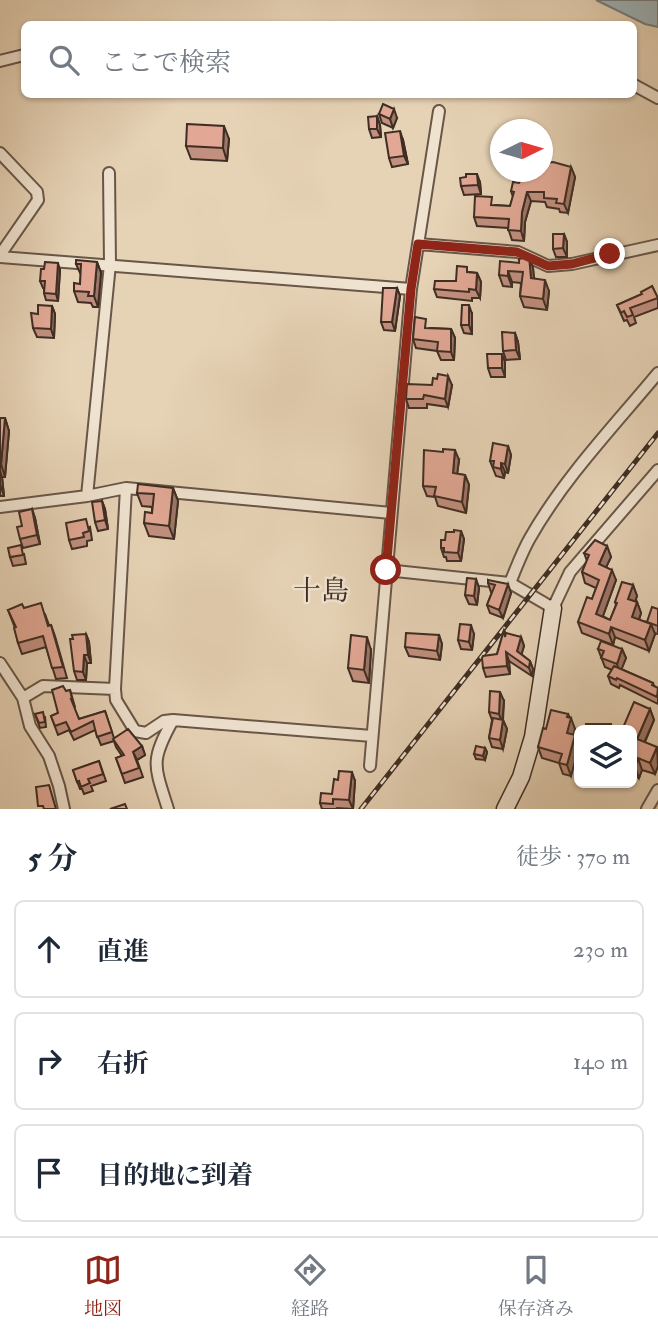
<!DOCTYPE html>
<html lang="ja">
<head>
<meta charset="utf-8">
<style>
	:root { --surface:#fff; --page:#f2f2f3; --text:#1f2937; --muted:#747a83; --line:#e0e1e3; --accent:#8f2418 }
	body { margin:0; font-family:"IM FELL Double Pica","Noto Serif JP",serif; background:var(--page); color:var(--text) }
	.controls { position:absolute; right:21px; bottom:21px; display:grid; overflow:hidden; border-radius:10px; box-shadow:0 2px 5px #0004 }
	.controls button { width:63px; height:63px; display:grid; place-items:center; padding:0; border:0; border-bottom:2px solid var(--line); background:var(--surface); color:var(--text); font:35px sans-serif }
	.compass { position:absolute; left:490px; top:119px; width:63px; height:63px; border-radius:50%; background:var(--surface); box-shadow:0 2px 5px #0004; rotate:85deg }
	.stop { position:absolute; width:21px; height:21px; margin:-16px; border:5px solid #8f2418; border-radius:50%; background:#fff }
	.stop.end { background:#8f2418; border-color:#fff; box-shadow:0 2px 7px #0008 }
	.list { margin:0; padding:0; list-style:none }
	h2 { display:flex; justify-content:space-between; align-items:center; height:91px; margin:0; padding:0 28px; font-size:30px }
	h2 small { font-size:23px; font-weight:400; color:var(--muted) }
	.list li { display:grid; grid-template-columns:46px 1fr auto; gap:21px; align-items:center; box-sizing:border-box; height:98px; margin:0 14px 14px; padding:0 14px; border:2px solid var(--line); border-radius:10px }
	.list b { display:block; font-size:26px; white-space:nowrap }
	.list em { font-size:23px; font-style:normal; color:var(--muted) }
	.icon { flex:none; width:38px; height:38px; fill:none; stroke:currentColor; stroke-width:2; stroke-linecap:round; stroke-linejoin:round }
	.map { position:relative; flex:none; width:658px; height:809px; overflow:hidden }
	.search { position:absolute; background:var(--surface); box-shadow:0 2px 5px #0004; left:21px; right:21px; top:21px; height:77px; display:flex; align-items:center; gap:18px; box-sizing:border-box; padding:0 24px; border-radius:10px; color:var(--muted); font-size:26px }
	.sheet { height:427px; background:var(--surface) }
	nav { display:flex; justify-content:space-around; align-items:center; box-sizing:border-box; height:98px; border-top:2px solid var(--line); background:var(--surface); font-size:19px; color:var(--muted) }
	nav a { display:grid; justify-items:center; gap:4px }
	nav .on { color:var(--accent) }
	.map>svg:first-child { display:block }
</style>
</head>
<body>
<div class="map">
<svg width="658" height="809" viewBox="0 0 658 809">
	<rect width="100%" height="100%" fill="#e6d2b5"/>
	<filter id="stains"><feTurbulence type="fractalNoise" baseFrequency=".00286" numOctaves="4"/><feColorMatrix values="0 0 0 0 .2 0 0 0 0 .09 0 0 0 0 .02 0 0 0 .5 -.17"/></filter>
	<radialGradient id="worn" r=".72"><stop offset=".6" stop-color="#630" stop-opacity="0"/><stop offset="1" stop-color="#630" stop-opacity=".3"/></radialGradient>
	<!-- water -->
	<path fill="#9db4ba" stroke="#777e7e" stroke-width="2" d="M596,0H658V27L645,24Z"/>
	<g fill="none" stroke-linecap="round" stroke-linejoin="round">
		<defs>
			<path id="street" d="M0,61L24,55
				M634,85L658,98
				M0,153L37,192L38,200L0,255
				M418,244L518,252L548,266L572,264L658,245
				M0,257L411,289
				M126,488L115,689L116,700L135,731L146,733L164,721L173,720L372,736
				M87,496L110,264L109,173
				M0,507L87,496L126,488L391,513
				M386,570L510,583L553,608L570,572L658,470
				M510,583C516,568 522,552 530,538C564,478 614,426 658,373
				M0,663L23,698L30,726L49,756L59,786L64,809
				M23,698L43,686L115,689
				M370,766L411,289L439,111
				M168,809C154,765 150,761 173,720
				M647,809L658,790"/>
			<path id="secondary" d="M505,809L521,777L533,737L553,608"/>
		</defs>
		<!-- street casing -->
		<use href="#street" stroke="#685648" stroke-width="14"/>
		<!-- secondary casing -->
		<use href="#secondary" stroke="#3e2d23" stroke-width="19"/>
		<!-- street -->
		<use href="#street" stroke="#efe2cf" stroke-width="10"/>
		<!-- secondary -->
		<use href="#secondary" stroke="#efe2cf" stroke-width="16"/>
		<defs>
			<path id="rail" d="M361,809L658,433"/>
		</defs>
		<!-- rail casing -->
		<use href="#rail" stroke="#3e2d23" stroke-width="5"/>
		<!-- rail -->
		<use href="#rail" stroke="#efe2cf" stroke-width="2.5" stroke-dasharray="8" stroke-linecap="butt"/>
	</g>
	<!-- wall -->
	<path fill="#c29080" stroke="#3e2d23" stroke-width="2" d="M379,114L397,118L393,128L382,123Z
		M377,116L380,125L381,137L372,138L369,129Z
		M229,139L227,161L191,159L186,146Z
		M403,140L408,164L392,167L389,158Z
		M571,167L575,177L568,213L560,212L559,209L547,207L545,202L531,201L525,222L524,241L512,240L508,228L477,226L474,217L495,205L510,206L513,197L511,191L519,183L545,170Z
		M480,182L481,194L464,195L461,186Z
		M564,234L567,242V257H556L553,249Z
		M529,256L533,268L534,278L549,291L547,310L524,307L520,296L521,283L512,282V287L503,286L499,275Z
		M97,262L101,273L98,307H93L91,303L78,302L74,291L80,284L81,275L76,264Z
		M60,270L58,301L46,300L44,293V288H43L40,281Z
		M469,272L477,273L481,282L480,298H472V301L437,297L434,289L456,281Z
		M652,286L658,299V308L634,317L636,323L630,326L627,320L624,321L617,305L642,294Z
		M397,288L400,296L395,331L384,330L381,322Z
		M52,306L55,314L54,338L37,337L33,328L38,314Z
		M472,314V334L464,333L461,325Z
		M430,328L451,329L455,338L454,360H441L437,351L416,348L413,339Z
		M515,333L518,342L520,359L506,360L503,351Z
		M505,362V377H491L488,368Z
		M432,385H452L448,407L427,404V408H409L406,399Z
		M0,418H5L9,431L5,477H2L4,496H0Z
		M508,446L511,455L508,473L505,472L504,478L496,476L490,461Z
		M459,460L457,474L465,475L469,485L466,513L438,506L435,497L427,496L423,486Z
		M173,488L178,501L174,539L149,536L144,523L152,513V507L142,506L137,493Z
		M102,501L105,509L108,529L98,531L95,522Z
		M32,509L35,518L40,544L23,548L20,539L22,526Z
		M90,527L92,540L87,541V546L72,549L69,540Z
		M461,531L464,539L461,561H447L446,557H444L441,548L445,540L454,532Z
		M607,546L611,557L606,567L616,580L603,616L610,620L616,605L615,602L633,585L637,596L635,601L637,602L641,613L639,620L647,622L658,609V634L654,633L655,634L649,651L615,637L613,645L582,633L578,622L592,599L596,588L585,583L582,572L587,561L584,553Z
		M24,554L26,564L13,566L10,557Z
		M476,579L479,588L477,605L469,604L465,595Z
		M488,580L511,593L503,618L490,613L487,605L492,592H491L488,583Z
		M24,608L45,614L49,625H51L55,636L67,678L56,679L46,647L22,654L18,643L15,628L8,610Z
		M504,630L506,634L521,637L524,646L521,654L530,661L533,669L532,676L509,661L510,674L486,677L483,668L497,654Z
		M86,634L89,642L91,663H87L86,680H77L74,671Z
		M474,634L472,650L461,649L458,640Z
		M439,635L442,644L440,660L409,656L405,647Z
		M598,649H622L626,658L621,669L653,683L654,686L658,688V704L620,685L619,688L611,684L608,676L612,670L605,667Z
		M371,650L369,683L353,681L348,668Z
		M70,690L75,707L74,708L79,719L105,711L114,738L142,746L145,755L137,760L143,777L125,783L116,758L122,756L116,747L114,741L101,745L95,730L74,740L69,730L58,735L51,716L58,713L66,691Z
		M504,701L503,720L507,729L503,749L492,747L489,738L492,720L489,712Z
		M650,709L654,720L645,742L658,750V766L655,774L642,770L639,778L632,775V730Z
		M35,714L45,717L46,727L40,728Z
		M568,714L575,729L573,735L571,776L563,774L559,763L542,758L538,747L546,729Z
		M485,748L487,752L485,760L476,759L474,754Z
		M99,761L106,781L91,786L93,791L84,794L82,789H80L73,770Z
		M355,781L353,809L337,808L336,809H322L320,803Z"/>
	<!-- shaded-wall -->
	<path fill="#9e7668" stroke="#3e2d23" stroke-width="2" d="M394,109L397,118L393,128L390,119Z
		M377,116L380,125L381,137L377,129Z
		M224,126L229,139L227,161L223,148Z
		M400,131L403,140L408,164L404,156Z
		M571,167L575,177L568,213L564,204Z
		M477,174L480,182L481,194L478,185Z
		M527,192L531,201L525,222L524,241L521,231L522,212Z
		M564,234L567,242V257L563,248Z
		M529,256L533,268L535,289L531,278Z
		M97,262L101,273L98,307L94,296Z
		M58,263L60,270L58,301L56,294Z
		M508,271L512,282V287L508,276Z
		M477,273L481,282L480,298L476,290Z
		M545,280L549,291L547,310L543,299Z
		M397,288L400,296L395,331L392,322Z
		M469,305L472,314V334L469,325Z
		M52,306L55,314L54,338L51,329Z
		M451,329L455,338L454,360L451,352Z
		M515,333L518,342L520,359L516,350Z
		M502,354L505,362V377L502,368Z
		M448,376L452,385L448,407L445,399Z
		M5,418L9,431L5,477L1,464Z
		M508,446L511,455L508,473L505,464Z
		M455,450L459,460L456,483L453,473Z
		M501,463L505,472L504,478L501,469Z
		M0,470L2,477L4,496L0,484Z
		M465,475L469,485L466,513L462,502Z
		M173,488L178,501L174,539L169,526Z
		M102,501L105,509L108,529L105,520Z
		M32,509L35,518L40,544L37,535Z
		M461,531L464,539L461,561L458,553Z
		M607,546L611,557L603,574L599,564Z
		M612,570L616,580L600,624L596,614Z
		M476,579L479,588L477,605L474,596Z
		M508,584L511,593L503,618L499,610Z
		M633,585L637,596L632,610L628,599Z
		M637,602L641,613L636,628L632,617Z
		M651,624L655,634L649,651L645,640Z
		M471,625L474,634L472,650L469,642Z
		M611,627L615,637L613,645L609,634Z
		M86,634L89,642L91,663L88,655Z
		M439,635L442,644L440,660L437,651Z
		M367,637L371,650L369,683L364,670Z
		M521,637L524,646L520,660L517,651Z
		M622,649L626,658L620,673L617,664Z
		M506,652L509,661L510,674L507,666Z
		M84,655L87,663L86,680L83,672Z
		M530,661L533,669L532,676L529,668Z
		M500,692L504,701L502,723L499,714Z
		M650,709L654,720L641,750L637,739Z
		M568,714L570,720L571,718L575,729L571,744L567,733Z
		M503,720L507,729L503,749L500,740Z
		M575,735L579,747L571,776L567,765Z
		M142,746L145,755L137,760L133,752Z
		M657,747L658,766L655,774L650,763Z
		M485,748L487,752L485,760L483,756Z
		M638,758L642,770L639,778L635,767Z
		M352,772L355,781L353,809L349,800Z"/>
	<!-- building -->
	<path fill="#e2a895" stroke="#3e2d23" stroke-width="2" d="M383,104L394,109L390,119L379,114Z
		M377,116V129H369L368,117Z
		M187,124L224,126L223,148L186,146Z
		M400,131L404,156L389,158L385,133Z
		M553,162L571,167L564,204L556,203L557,199L544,198V192H527L522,212L521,231L508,230L509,219L474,217L475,196L492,197L491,205L510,206L514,192L511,191L513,182L519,183L521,179L526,180L527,172H542V170H545L546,163Z
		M466,174H477L478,185L461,186L460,178L466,177Z
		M553,234H564L563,248L553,249Z
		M525,255L529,256L531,278L545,280L543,299L520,296L523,272L508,271V276L499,275L500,261L519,263V259L524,258Z
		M76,260L97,262L94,296H88L89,292L74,291V283L80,284L81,264H76Z
		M45,262L58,263L56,294L44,293L45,281H40L41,269H44Z
		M457,266L467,267V272L477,273L476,290L469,289V292L434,289L435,281H456Z
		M652,286L658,298L630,308L633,315L627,317L624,311L621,313L617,305L642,294L641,292Z
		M383,288H397L392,322H381Z
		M38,305L52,306L51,329L33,328L31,313L38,314Z
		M462,305H469V325H461Z
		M415,317L426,319L425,328L451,329V352L437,351L438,342L413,339Z
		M502,332L515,333L516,350L503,351Z
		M487,354H502V368H488Z
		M438,374L448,376L445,399L424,395L423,399H406L407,384L432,385L433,378L437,379Z
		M0,418H5L1,464H0Z
		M493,443L508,446L505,464L501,463V469L493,467L494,461H490Z
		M443,449L455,450L453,473L465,475L462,502L434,496L436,487L423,486L424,450L443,452Z
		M138,484L173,488L169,526L144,523L145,512L152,513L154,494L137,493Z
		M102,501L105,520L95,522L92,502Z
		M32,509L37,535L20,539L17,527L22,526L19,512Z
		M86,519L89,531L83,533L84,537L69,540L66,523Z
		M454,530L461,531L458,553L444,552V548H441V540H445L446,532H454Z
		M595,540L607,546L599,564L612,570L596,614L610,620L617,603L615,602L622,582L633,585L628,599L637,602L632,617L651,624L645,640L611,627L609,634L578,622L587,597L592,599L599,580L582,572L589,555L584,553Z
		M21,545L23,555L10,557L8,548Z
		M467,578L476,579L474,596L465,595Z
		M488,580L508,584L499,610L487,605L495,585L488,583Z
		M41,603L48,626L51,625L63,667L52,668L43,636L18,643L14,628L16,627L8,610L22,604L24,608Z
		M652,607L658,609V626L647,622Z
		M460,624L471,625L469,642L458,640Z
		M504,630L505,637L506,633L521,637L517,651L530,661L529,668L506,652L507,666L483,668L482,658L483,656L497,654Z
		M406,633L439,635L437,651L405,647Z
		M86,634L88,655H84L83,672L74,671L70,639H73L72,635Z
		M351,635L367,637L364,670L348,668Z
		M601,641L622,649L617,664L601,658L604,651L598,649Z
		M614,666L653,683L652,685L658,688L657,697L617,678L616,680L608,676Z
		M63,686L66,691L70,690L72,699H71L79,719L105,711L112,732L97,737L93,721L71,732L66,722L55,726L51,716L58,713L52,690Z
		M490,691L500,692L499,714L489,712Z
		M634,702L650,709L637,739L657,747L650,763L638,758L635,767L632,766V730H622Z
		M551,710L568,714L567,717L571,718L567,733L575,735L567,765L559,763L562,754L538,747L543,728L546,729Z
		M43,712L45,722L39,723L35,714Z
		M493,718L503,720L500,740L489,738Z
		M586,724H611V730H587Z
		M128,729L142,746L133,752L139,768L122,774L116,758L124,755L113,739Z
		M476,746L485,748L483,756L474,754Z
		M99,761L103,774L88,779L90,783L81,787L79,781L77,782L73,770Z
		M339,771L352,772L349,800L333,799V804L320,803L321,793L332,794L334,779L338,780Z
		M49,785L56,809H44L43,806H38L36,787Z
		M125,804L127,809H110Z"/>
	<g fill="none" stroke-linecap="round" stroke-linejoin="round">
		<!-- route -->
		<path stroke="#8f2418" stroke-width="9" d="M386,570L411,289L418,244L517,252L548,266L572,264L610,254"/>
	</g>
	<g text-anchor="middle" stroke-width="5" stroke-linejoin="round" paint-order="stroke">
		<!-- neighbourhood labels -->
		<g font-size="28" fill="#3e2d23" stroke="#efe2cf">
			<text x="321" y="600">十島</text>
		</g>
	</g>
	<rect width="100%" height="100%" filter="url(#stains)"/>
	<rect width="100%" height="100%" fill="url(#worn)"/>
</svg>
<div class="controls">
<button><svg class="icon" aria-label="layers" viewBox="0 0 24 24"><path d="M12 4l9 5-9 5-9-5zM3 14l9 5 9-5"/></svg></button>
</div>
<svg class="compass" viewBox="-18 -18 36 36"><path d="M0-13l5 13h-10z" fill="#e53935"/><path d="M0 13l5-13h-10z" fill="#747a83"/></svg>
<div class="stop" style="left:386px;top:570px"></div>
<div class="stop end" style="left:610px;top:254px"></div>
<div class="search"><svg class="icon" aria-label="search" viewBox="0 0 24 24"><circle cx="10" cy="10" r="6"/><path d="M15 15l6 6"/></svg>ここで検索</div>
</div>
<section class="sheet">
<h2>5 分<small>徒歩 · 370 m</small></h2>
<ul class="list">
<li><svg class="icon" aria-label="ahead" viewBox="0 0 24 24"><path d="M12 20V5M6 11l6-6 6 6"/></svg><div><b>直進</b></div><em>230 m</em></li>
<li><svg class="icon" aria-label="right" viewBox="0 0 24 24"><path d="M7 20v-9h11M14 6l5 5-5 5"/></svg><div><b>右折</b></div><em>140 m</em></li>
<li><svg class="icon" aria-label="arrive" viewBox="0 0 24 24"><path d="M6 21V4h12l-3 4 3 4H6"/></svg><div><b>目的地に到着</b></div></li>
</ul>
</section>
<nav>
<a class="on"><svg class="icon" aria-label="map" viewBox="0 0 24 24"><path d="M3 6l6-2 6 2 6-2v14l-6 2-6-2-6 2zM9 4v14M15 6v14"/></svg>地図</a>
<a><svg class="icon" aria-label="directions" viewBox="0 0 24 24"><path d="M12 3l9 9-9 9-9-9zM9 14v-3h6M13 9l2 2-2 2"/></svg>経路</a>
<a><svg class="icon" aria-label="saved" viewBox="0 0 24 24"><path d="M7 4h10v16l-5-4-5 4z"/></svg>保存済み</a>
</nav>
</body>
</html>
